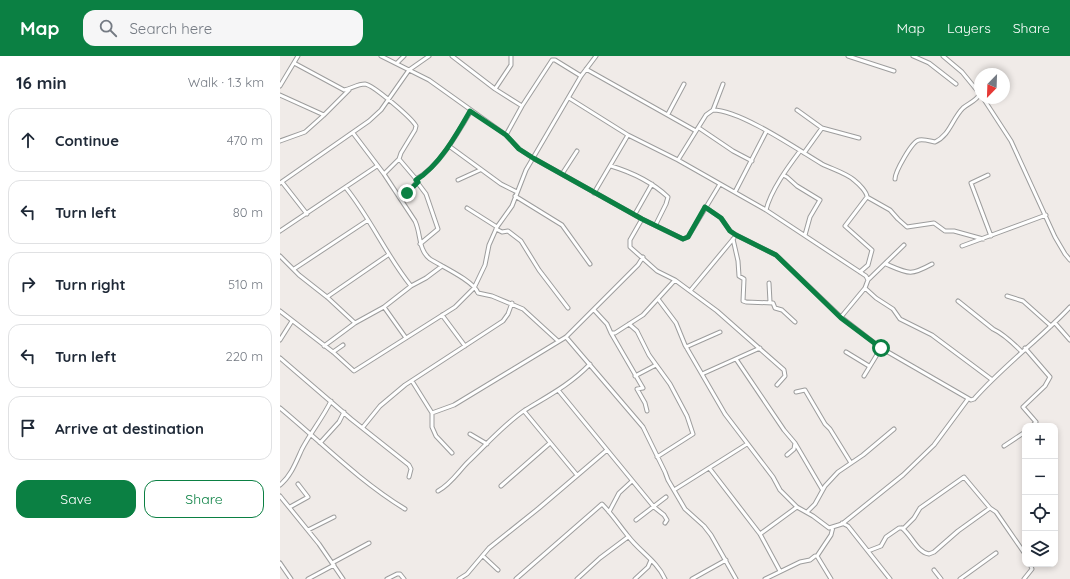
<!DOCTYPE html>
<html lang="en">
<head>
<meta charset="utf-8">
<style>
	:root { --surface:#fff; --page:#f6f6f7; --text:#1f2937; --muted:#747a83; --line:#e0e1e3; --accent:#0b8043 }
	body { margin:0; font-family:Quicksand,sans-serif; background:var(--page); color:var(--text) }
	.controls { position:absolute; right:12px; bottom:12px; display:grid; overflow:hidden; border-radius:8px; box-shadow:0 2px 6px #0003 }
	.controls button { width:36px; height:36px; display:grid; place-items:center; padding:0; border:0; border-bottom:1px solid var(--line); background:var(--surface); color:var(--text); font:20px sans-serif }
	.compass { position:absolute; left:694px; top:12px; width:36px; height:36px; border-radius:50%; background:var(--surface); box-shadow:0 2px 6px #0003; rotate:203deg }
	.stop { position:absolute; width:12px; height:12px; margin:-9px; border:3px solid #0b8043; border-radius:50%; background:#fff }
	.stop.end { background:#0b8043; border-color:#fff; box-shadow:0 1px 4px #0008 }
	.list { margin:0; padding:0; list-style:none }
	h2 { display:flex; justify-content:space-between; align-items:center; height:52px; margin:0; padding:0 16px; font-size:17px }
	h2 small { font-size:13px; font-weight:400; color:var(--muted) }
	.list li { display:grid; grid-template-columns:26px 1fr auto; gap:12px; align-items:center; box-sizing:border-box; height:64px; margin:0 8px 8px; padding:0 8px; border:1px solid var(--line); border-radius:12px }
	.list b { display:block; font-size:15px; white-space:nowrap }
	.list em { font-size:13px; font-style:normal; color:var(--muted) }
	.actions { display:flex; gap:8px; padding:12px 16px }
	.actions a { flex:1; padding:9px 0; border:1px solid var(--accent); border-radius:12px; text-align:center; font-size:14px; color:var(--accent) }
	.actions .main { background:var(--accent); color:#fff }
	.icon { flex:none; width:22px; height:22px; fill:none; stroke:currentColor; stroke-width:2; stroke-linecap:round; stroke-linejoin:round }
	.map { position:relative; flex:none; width:790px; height:523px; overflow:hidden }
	header { display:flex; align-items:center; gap:24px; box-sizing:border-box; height:56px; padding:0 20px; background:var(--accent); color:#fff }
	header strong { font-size:19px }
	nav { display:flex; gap:22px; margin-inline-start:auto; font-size:14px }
	.search { width:280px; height:36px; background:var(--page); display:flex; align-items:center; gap:10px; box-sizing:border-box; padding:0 14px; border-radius:12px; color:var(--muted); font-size:15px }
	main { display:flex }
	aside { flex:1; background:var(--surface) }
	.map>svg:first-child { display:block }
</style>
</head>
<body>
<header>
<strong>Map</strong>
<div class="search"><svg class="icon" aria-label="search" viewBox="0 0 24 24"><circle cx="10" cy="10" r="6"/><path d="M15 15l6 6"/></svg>Search here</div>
<nav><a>Map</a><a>Layers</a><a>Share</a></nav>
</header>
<main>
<aside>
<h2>16 min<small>Walk · 1.3 km</small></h2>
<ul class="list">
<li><svg class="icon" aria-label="ahead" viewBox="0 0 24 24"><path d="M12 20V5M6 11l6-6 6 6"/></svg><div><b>Continue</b></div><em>470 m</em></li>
<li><svg class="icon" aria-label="left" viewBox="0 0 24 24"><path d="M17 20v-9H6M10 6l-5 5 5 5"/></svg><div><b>Turn left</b></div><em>80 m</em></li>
<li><svg class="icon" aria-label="right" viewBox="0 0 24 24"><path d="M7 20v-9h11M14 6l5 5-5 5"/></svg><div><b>Turn right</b></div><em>510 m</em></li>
<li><svg class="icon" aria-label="left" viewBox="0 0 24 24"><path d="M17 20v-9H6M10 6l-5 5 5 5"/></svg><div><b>Turn left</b></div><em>220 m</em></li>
<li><svg class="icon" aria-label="arrive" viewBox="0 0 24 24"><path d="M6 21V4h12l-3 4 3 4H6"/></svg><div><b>Arrive at destination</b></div></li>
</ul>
<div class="actions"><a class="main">Save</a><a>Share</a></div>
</aside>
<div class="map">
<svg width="790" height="523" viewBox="0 0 790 523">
	<rect width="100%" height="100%" fill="#f0ebe8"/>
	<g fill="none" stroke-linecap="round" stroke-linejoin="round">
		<defs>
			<path id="minor" d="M101,0L149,24L226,79L239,93L253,102L362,163L403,183L408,181L440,128
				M172,0L215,33L242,50
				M568,0L614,15
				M633,0L649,7L676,28
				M663,0L682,16L700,38
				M14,7L64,34C71,33 77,28 85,28C93,29 132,62 136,70L135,74L121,97L119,103L136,123
				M117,7L124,0
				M306,13L416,75
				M0,30L18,0
				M215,33L231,9V0
				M0,39L44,59
				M289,42L348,79L398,104L486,154L586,220L588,224L585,232L561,261
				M703,42L731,85L775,181L785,198L790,204
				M433,54C460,54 517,93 542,108C552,113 566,117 574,124C579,128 587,136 587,141L610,154L618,163L627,171L654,167L665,175H674L703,183
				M517,54L542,72L579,82
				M388,58L404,28
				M419,72L453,95L472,105
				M73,77L104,118L135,165C141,177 138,194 150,203C161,210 194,225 198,237L212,240L243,253L278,285
				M226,79L242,50L272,4H275L301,20
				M0,85L25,76L44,59L69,34
				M169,90L221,128L237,136
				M524,97L542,72
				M398,104L426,59L433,54L443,28
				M331,110C351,116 373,127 388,141L386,148L376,168
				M104,118L119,103
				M282,118L297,95
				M503,119L507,121L517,130L540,144L530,161L525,179
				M708,119L691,127L711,180
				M615,123C615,116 632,85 639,84C644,83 650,85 655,86C670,79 672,63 683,52C689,47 696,45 700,38
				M178,124L200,114
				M2,126L27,158
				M137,126L146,138L158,173L140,188
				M0,127L89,65L101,54L129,14L149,0
				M66,132C91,163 106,199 131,230
				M455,136L486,76
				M314,137L348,79
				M235,140L282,169L310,208
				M119,141L127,137L137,126L136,123C160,110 176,79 191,55
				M425,151L441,162L450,175L456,179L496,199L561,261L601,292L691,344L694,343C724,309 760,283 790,251
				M187,152L217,171
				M486,154C491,134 508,111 520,95
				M355,158L372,128
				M362,163L350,184V191L377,215L395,224L437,255L504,314L505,320L497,329
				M216,173L222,176L228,175L241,185L259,214L288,252
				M0,175L97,110
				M453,183L458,205L459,220L464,223L463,245L466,246L493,247L495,252L502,254L515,266
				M682,190L766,159
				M0,200L19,219L47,241L75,267
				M606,208C629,218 630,220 652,208
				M14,213L88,164
				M580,216L588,209L592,194L565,170L587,141
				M588,224L624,189
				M489,227L490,246
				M585,232L596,242L613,253L620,263L652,279L711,323
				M410,235L454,182
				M727,240L743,245L771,270
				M47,241L108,199
				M378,243L396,267L405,289L445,358L493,421L500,434L517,451L533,460L549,472L562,468L623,419L654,389L688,343
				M678,245L713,273C724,278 733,287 741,295
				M104,251L126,282
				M314,254L327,268L331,277H335L363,259L395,224
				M0,255L53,296L74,315L175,251L194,232L205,209L209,189L217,171L232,150L246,114L301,20L316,0
				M162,259L185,290
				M775,267L790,284
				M349,268L357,275L369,299L390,328L407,360L413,378L377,401
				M331,277L363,332L357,333L365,347L367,355
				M286,281L363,371L385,416L388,424L405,453L424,470L431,479L456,523
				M0,284L12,265
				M44,290L75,267L104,251L131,230L146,222L162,210
				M406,291L440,276
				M745,292L770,321L765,330L743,351L756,366L752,370
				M53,296L63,289
				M566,296L589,310
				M0,302L71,363L129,409L131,413L129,421
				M456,303L504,374L515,387L542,433
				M422,318L480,292
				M355,320L376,309
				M584,320L601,292
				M132,325L152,357V371L156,380L172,397
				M278,334L374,451L384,459L387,464L385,467
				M516,336L525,334L545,368L550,373L571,407
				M0,352C41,386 79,425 125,453
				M244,355L297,419
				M152,357L174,349L286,281L358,209L363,201
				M83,371L100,350L125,329L223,265L228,258L232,247
				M190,378L207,388
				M40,387L59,366L64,356
				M724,390L745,376
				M507,399L514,393L515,387
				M430,413L480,478L500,515
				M0,429C11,420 16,406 22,393C31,376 42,363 51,345
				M221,430L270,387
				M394,434L467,388
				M158,435C171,428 178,416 188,406C207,388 223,369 245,354C268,340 291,328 310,308
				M0,440L39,488L63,523
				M10,451L28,441L18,428
				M329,456L339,437L352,425
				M527,456L535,448L545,430L558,416L583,399L614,373
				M356,464L386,441
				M562,467L568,470L610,523
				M622,472C632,480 637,496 649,498L654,496L678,475L710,452L716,456L745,498
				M28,474L54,461
				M480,478L517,451
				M588,495L601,490L606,481L619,472H624L634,462L640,452L684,421L710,452
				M203,500L218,514
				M537,500L551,479L553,471
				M537,500L551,523
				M0,507L11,523
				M52,507L89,487
				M654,514L661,523
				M28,523L54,509
				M107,523L117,518H120L124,523
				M179,523L187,518L209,492L259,452L327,394
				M236,523L322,448C332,458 339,469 348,480C359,495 377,505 385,523
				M297,523L320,502L348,481
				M355,523L368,511L371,504
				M412,523L446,504
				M485,523L520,506L530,504L535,500H537
				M680,523L716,497
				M744,523L752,513L750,508"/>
		</defs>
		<!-- minor casing -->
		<use href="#minor" stroke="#9d9d9d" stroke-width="5"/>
		<!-- minor -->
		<use href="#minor" stroke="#fff" stroke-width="3"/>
	</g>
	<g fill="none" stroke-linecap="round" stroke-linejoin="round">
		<!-- route -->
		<path stroke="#0b8043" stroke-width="5" d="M127,137L138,126L136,124C159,110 177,78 190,55L226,79L239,93L253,102L362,163L403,183L408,181L425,151L441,162L450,175L456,179L496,199L561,262L601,292"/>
	</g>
</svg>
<div class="controls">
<button>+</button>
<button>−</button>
<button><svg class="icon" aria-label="locate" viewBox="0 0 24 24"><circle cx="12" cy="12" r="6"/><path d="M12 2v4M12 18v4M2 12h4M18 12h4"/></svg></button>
<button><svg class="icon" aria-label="layers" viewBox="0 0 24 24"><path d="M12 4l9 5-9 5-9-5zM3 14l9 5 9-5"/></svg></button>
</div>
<svg class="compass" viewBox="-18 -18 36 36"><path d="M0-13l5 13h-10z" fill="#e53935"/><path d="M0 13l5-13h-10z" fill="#747a83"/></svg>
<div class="stop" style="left:601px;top:292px"></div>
<div class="stop end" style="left:127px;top:137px"></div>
</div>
</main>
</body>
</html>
